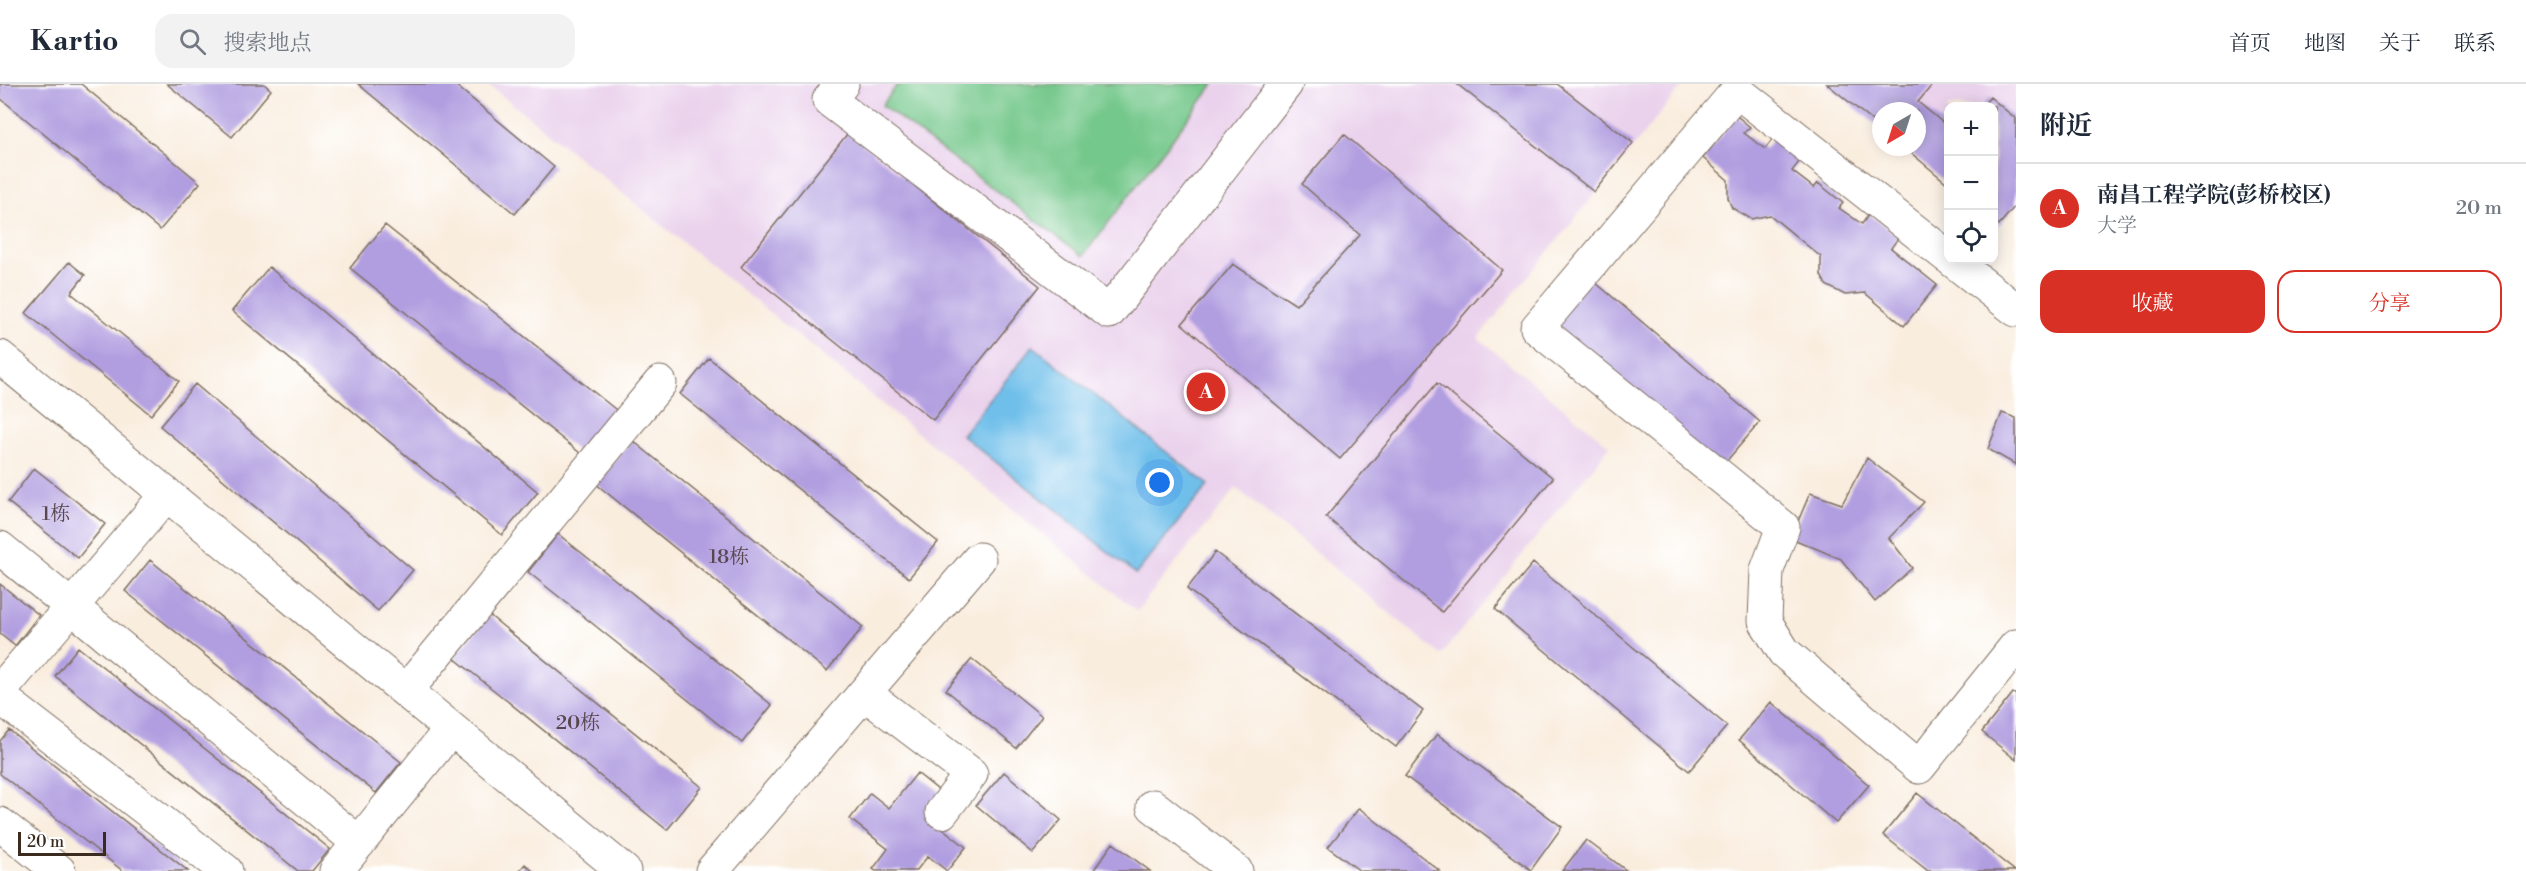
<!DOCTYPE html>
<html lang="zh">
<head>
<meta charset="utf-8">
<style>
	:root { --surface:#fff; --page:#f2f2f3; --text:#1f2937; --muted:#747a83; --line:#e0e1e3; --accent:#d93025 }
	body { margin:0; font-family:"Libre Bodoni","Noto Serif SC",serif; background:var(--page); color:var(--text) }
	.controls { position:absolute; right:18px; top:18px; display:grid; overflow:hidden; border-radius:12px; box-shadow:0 3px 15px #0003 }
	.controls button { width:54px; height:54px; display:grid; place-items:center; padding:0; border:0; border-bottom:2px solid var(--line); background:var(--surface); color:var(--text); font:30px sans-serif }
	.compass { position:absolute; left:1872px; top:18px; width:54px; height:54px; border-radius:50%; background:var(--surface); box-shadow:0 3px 15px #0003; rotate:219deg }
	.scale { position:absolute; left:18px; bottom:15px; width:88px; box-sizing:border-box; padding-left:6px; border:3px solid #3b2a1e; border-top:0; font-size:16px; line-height:21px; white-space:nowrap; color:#3b2a1e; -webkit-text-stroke:4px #fff; paint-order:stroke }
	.you { position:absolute; left:1160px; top:399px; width:21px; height:21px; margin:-15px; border:4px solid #fff; border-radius:50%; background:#1a73e8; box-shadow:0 0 0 9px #1a73e833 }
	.badge { display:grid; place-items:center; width:39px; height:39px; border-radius:50%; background:var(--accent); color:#fff; font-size:20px; font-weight:700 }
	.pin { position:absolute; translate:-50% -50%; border:3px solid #fff; box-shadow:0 2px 6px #0006 }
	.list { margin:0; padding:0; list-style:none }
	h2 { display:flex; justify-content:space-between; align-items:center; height:78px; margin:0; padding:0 24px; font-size:26px }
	h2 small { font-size:20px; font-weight:400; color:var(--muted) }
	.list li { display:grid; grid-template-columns:39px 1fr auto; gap:18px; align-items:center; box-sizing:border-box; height:90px; padding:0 24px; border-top:2px solid var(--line) }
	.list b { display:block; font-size:22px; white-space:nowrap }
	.list p { margin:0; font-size:20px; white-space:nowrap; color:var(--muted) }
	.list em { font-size:20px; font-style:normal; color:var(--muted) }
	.actions { display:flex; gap:12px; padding:18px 24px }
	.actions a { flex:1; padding:14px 0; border:2px solid var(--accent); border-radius:18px; text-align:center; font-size:21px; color:var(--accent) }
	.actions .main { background:var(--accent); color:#fff }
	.icon { flex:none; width:33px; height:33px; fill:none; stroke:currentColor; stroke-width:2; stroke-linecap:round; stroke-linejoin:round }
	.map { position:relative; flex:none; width:2016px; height:787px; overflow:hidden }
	header { display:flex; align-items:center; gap:36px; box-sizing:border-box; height:84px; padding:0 30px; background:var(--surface); border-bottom:2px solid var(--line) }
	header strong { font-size:28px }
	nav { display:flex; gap:33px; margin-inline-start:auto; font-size:21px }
	.search { width:420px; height:54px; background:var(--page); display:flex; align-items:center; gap:15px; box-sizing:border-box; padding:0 21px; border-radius:18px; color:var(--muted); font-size:22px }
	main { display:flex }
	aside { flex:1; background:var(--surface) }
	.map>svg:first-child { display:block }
</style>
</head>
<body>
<header>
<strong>Kartio</strong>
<div class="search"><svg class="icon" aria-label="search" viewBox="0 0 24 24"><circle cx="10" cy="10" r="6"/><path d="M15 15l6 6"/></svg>搜索地点</div>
<nav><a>首页</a><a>地图</a><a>关于</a><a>联系</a></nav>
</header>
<main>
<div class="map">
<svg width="2016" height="787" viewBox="0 0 2016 787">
	<rect width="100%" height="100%" fill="#fff"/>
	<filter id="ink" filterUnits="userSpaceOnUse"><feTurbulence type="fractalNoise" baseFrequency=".0167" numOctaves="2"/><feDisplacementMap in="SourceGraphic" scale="12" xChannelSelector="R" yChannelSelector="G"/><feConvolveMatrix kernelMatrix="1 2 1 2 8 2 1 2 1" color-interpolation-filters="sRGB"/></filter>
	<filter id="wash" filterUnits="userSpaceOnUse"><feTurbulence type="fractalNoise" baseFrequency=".008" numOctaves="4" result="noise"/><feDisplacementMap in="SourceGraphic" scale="24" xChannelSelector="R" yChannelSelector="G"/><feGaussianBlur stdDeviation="1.35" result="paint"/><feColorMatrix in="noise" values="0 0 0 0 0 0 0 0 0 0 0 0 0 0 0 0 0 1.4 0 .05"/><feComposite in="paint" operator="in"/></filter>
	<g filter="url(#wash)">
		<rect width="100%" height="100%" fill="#f9edde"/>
		<!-- built -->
		<path fill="#ead1ec" d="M488,0H1684L1478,254L1610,362L1441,571L1236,404L1137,527Z
			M1825,0H2016V86L1994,113V22H1948V100L1903,63H1917V27H1881V45Z"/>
		<!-- green -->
		<path fill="#74c88b" stroke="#587954" stroke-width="1.5" d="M898,0H1214L1083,172L882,21Z"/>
		<!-- water -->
		<path fill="#6fbfea" stroke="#557484" stroke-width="1.5" d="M1033,262L1208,401L1136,490L962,351Z"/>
		<g id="blocks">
			<!-- building -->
			<path fill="#b19ee0" d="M0,0H81L200,99L160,146L0,14Z
				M167,0H264L271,6L232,53Z
				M358,0H454L554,83L515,130Z
				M1457,0H1557L1633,59L1594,108Z
				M1827,0H1933L1918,18L1948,43V100L1904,63H1917V27H1881V44Z
				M1990,13L2016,35V121L1999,141L1994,136V22H1982Z
				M1737,32L1750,43L1744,49L1765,65L1775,52L1803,73L1792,87L1814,104L1818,99L1843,119L1839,124L1862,140L1869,130L1899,153L1891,164L1937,201L1904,242L1865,209L1845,211L1826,201L1821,191V173L1770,131L1751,135L1732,124L1728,114V96L1703,74Z
				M848,49L1040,202L933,336L741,183Z
				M1344,50L1502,186L1340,375L1182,240L1233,180L1296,221L1360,151L1302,100Z
				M385,141L620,329L585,373L350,184Z
				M69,178L85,191L71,209L179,297L151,331L26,229Z
				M269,183L538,408L502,451L232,227Z
				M1589,193L1760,338L1718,387L1548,242Z
				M709,274L938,458L909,494L680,310Z
				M1437,299L1553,394L1442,528L1326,433Z
				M195,300L413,486L378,527L160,342Z
				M2002,329L2016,334V381L1988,365Z
				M632,356L863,543L827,587L596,400Z
				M1867,374L1924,418L1889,454L1912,484L1875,518L1841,475L1791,454L1810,409L1842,420Z
				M34,384L105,440L78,474L8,418Z
				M558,450L772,621L742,659L528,488Z
				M1215,468L1423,627L1396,663L1187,505Z
				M150,476L401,678L376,709L125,507Z
				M1533,479L1727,642L1689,687L1495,525Z
				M0,500L39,531L15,562L0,550Z
				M489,531L702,703L667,746L454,574Z
				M78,563L330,765L312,787H298L55,592Z
				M972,575L1042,632L1016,664L946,606Z
				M2013,609L2016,611V676L1982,648Z
				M1771,618L1869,701L1836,739L1739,656Z
				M9,646L188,787H123L0,690V657Z
				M1437,650L1562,743L1531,786L1405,692Z
				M1004,688L1061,736L1033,769L976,721Z
				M917,689L943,710L927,732L966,763L947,787L928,772L916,787H876L873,785L888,765L850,735L870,709L889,724Z
				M1917,709L2015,787H1928L1883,751Z
				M1359,724L1440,787H1360L1328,763Z
				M1586,756L1627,787H1562Z
				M1113,759L1150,787H1093Z
				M525,780L533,787H519Z"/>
		</g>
	</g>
	<g filter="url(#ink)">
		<use href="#blocks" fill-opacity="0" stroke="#7e6e61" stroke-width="1.5"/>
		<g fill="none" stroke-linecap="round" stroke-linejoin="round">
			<defs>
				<path id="minor" d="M842,0L829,16L1109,228L1286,0
					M1948,173L1737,7L1537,244L1783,443L1767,486L1765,537L1784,568L1919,683L2016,562
					M1952,176L2016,226
					M0,273L624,787
					M0,464L359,759
					M0,607L167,410
					M406,607L660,299
					M864,609L971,690L942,728
					M0,613L226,787
					M1153,722L1236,787
					M0,740L59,787
					M336,787L451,645
					M712,787L979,475"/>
			</defs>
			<!-- minor casing -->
			<use href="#minor" stroke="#7e6e61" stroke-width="35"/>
			<!-- minor -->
			<use href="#minor" stroke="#fff" stroke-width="33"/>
		</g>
	</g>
	<g text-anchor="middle" stroke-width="6" stroke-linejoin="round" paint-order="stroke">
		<!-- number labels -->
		<g font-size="20" fill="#58474e">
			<text x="56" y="436">1栋</text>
			<text x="729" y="479">18栋</text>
			<text x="578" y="645">20栋</text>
		</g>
	</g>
</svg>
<div class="controls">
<button>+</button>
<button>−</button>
<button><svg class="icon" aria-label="locate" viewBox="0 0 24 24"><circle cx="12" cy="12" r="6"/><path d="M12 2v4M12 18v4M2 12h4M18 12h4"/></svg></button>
</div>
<svg class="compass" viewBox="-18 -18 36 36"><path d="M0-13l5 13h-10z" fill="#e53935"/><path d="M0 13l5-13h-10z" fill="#747a83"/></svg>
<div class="scale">20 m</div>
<div class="you"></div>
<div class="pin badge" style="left:1206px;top:308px">A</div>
</div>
<aside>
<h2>附近<small></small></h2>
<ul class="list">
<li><span class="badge">A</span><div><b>南昌工程学院(彭桥校区)</b><p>大学</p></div><em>20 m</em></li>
</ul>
<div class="actions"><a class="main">收藏</a><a>分享</a></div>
</aside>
</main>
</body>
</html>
